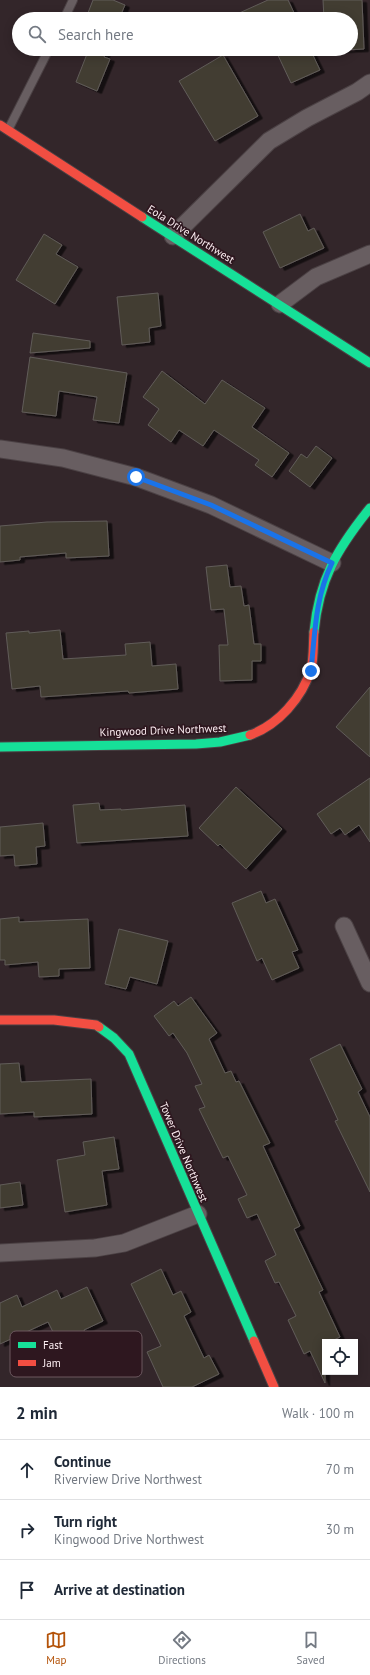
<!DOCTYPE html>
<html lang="en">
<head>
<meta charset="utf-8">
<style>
	:root { --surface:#fff; --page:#f2f2f3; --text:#1f2937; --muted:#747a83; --line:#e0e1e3; --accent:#b45309 }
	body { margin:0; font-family:"PT Sans",sans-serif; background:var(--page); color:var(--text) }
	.controls { position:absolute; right:12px; bottom:12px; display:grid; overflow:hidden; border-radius:0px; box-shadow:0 2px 10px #0003 }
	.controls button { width:36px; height:36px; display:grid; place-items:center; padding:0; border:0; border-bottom:1px solid var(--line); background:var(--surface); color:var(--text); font:20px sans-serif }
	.stop { position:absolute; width:12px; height:12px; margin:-9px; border:3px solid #1a73e8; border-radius:50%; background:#fff }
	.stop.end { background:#1a73e8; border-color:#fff; box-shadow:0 1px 4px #0008 }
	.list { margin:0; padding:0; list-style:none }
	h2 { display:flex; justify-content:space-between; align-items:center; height:52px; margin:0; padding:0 16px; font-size:17px }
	h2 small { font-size:13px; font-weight:400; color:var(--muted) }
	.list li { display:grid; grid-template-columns:26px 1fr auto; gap:12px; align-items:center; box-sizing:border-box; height:60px; padding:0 16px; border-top:1px solid var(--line) }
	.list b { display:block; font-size:15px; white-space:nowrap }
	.list p { margin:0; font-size:13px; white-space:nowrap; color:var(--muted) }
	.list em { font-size:13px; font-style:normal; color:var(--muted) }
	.icon { flex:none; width:22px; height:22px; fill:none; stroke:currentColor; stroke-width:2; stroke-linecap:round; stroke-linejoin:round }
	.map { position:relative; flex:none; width:370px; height:1387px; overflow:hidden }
	.search { position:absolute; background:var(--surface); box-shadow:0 2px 10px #0003; left:12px; right:12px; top:12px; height:44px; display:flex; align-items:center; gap:10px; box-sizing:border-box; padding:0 14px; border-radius:22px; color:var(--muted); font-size:15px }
	.sheet { height:232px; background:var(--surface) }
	nav { display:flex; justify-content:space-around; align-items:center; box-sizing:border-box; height:56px; border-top:1px solid var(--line); background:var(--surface); font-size:11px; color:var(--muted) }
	nav a { display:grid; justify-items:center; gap:2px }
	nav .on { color:var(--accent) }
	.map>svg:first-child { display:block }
</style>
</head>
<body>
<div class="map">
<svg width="370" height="1387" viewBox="0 0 370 1387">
	<defs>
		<filter id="shadow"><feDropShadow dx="4.5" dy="2.5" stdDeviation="0" flood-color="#0009"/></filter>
	</defs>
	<rect width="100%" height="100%" fill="#33262a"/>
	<!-- building -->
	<path fill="#423e33" stroke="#615c59" filter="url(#shadow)" d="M93,0H113L125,5L119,19L86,18Z
		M268,0H288L297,19H226Z
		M323,0H362L364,49L325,51V49H351V19H324Z
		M75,49H108L104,57L110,59L97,91L76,82L87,54Z
		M275,49H310L320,70L291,83Z
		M223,55L258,116L215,141L179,81Z
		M300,214L308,231L314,228L324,248L280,268L263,232Z
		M44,234L62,245L56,254L78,267L55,304L16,280Z
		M158,293L161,326L149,328L150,342L122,345L117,297Z
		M33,333L90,341V348L30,353Z
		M30,357L127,373L119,423L93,420L97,397L59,391L56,416L22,412Z
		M162,371L205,404L222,380L265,408L252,427L289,453L272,477L255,465L259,460L214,430L203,446L179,430L171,442L148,425L159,409L143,397Z
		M316,446L332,458L310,487L289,471L301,454L307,458Z
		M107,521L109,556L66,558V553L20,557V560L0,562V526L47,522Z
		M227,565L230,587L241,586L244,606L249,605L254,644H261V661H252V680L220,681L219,645H228L224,609L211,610L206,567Z
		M60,630L63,659L126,655L125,644L150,642L152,666L176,664L178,689L129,693L128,691L41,697L40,686L12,689L6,633L29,631V633Z
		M370,687V757L336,727Z
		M370,778V842L359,825L345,835L340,828L331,834L317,814Z
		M236,787L282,829L246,869L220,844L218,846L199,828Z
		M99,803L100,810L121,809V810L185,805L188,836L77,843L73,805Z
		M43,823L45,846L36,847L37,864L15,866L14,855L0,856V827Z
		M261,891L266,903L275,899L298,950L292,952L299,968L272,980L262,958L257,961L232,903Z
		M19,917V922L88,919L90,968L59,969V976L39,977L38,962L5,965V960H0V919Z
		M119,929L168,941L157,984L130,977L126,989L105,984Z
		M191,997L217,1033L209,1039L225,1073L231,1071L236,1082L239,1081L270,1143L263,1146L300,1226L294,1229L323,1290L319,1292L340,1337L330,1342H325V1383L310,1351L304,1354L288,1320L296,1316L279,1282L275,1283L265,1261L276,1255L257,1214L247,1218L238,1199L247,1195L228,1156L223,1158L199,1109L205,1107L195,1086L202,1084L187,1053L173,1033L169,1036L154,1016L174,1001L178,1006Z
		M340,1044L362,1089L358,1092L370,1117V1192L335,1121L338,1120L310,1059Z
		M19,1063L21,1082L91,1079L92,1114L34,1117V1112L0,1114V1064Z
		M114,1137L119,1169L102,1171L107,1205L65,1212L57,1160L85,1155L83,1142Z
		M20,1182L23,1205L0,1208V1185Z
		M161,1269L173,1295L181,1291L191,1312L184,1316L204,1358L209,1355L219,1374L192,1387H163L147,1352L161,1346L131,1284Z
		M87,1287L103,1321L84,1330L89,1342L64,1354L48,1322L0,1344V1303L17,1295L22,1307L57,1290L61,1299Z"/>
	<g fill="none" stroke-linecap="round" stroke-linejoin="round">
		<defs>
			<path id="lane" d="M64,19L73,0
				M8,130L49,49"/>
			<path id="street" d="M173,236L269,141L307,118L357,92L370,83
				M280,304L316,277L370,254
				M0,449L63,458L136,477L211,505L332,563
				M344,926L370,983
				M0,1253L95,1248L124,1243L198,1214"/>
			<path id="fast" d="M142,217L370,363
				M314,632C319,579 337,549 370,508
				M0,747L196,744L220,742L250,735
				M99,1027L114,1038L129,1054L254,1341"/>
			<path id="jam" d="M0,125L142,217
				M250,735C278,725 302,698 311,669C314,657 313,644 314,632
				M0,1020H54L96,1025L99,1027
				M254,1341L274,1387"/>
		</defs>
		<!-- lane casing -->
		<use href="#lane" stroke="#4b4144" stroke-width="10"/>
		<!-- street casing -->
		<use href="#street" stroke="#4b4144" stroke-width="19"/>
		<!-- fast casing -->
		<use href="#fast" stroke="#4b4144" stroke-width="11"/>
		<!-- jam casing -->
		<use href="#jam" stroke="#4b4144" stroke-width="11"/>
		<!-- lane -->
		<use href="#lane" stroke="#685e61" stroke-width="8"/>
		<!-- street -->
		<use href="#street" stroke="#685e61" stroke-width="17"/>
		<!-- fast -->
		<use href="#fast" stroke="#16e098" stroke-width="9"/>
		<!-- jam -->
		<use href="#jam" stroke="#f24e42" stroke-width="9"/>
	</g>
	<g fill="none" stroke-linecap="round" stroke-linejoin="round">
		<!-- route -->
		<path stroke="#1a73e8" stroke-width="5" d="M136,477L211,505L332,563C315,598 315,633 311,671"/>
	</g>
	<g text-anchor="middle" stroke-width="3.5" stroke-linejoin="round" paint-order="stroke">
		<!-- street labels -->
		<g font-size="11" fill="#fef0f4" stroke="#2e171f">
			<text transform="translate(191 234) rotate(32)" y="4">Eola Drive Northwest</text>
			<text transform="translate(163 730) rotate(-2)" y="4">Kingwood Drive Northwest</text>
			<text transform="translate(184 1152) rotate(67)" y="4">Tower Drive Northwest</text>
		</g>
	</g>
	<!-- legend -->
	<rect x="10" y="1331" width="132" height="46" rx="6" fill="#2e171f" stroke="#6c585f" stroke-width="1"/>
	<rect x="18" y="1342" width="18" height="6" fill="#16e098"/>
	<rect x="18" y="1360" width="18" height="6" fill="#f24e42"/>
	<g font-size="11" fill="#fef0f4">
		<text x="43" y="1349">Fast</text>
		<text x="43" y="1367">Jam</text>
	</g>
</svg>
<div class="controls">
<button><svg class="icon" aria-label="locate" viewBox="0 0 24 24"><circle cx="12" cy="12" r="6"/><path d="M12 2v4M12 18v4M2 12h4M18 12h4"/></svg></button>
</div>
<div class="stop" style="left:136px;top:477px"></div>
<div class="stop end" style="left:311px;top:671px"></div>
<div class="search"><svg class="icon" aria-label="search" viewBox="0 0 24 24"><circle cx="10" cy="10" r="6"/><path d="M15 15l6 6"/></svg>Search here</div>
</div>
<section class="sheet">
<h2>2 min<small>Walk · 100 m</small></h2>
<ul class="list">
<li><svg class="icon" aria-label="ahead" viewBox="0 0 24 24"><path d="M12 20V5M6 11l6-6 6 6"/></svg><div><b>Continue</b><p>Riverview Drive Northwest</p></div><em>70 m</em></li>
<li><svg class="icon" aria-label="right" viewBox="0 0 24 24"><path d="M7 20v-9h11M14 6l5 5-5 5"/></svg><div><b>Turn right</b><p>Kingwood Drive Northwest</p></div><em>30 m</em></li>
<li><svg class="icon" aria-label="arrive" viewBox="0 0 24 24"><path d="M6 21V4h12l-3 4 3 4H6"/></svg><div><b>Arrive at destination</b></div></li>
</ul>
</section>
<nav>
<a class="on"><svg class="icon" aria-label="map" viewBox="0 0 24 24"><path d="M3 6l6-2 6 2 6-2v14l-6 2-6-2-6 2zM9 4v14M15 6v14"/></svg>Map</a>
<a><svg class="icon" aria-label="directions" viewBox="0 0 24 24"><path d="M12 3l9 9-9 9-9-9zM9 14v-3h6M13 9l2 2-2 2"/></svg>Directions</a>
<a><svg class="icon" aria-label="saved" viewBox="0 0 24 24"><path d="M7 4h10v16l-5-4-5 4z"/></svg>Saved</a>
</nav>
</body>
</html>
